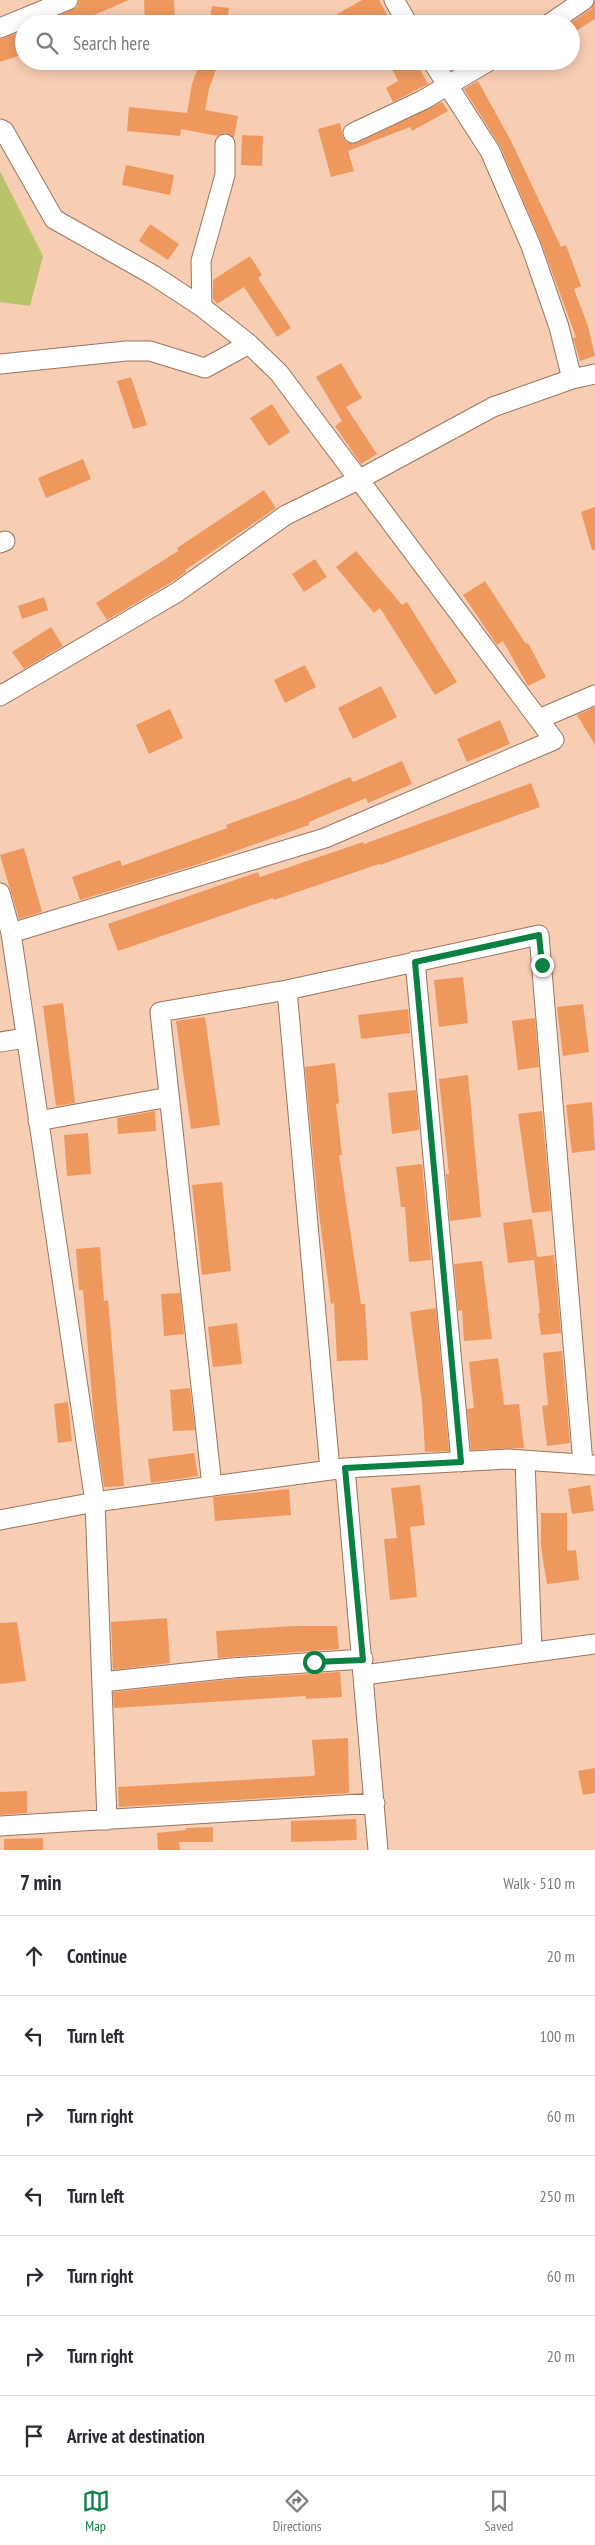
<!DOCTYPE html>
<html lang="en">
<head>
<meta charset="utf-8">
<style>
	:root { --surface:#fff; --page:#f2f2f3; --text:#2b2b33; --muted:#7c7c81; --line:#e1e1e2; --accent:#0b8043 }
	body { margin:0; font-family:"PT Sans Narrow",sans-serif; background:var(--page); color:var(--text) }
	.stop { position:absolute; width:15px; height:15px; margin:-11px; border:4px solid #0b8043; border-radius:50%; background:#fff }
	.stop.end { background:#0b8043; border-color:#fff; box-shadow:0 1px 5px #0008 }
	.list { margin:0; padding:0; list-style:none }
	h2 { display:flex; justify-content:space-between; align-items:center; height:65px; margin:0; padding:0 20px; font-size:21px }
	h2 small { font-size:16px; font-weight:400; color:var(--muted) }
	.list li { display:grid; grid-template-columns:32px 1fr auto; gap:15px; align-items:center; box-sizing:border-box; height:80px; padding:0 20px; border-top:1px solid var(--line) }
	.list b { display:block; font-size:19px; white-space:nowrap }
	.list em { font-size:16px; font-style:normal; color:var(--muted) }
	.icon { flex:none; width:28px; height:28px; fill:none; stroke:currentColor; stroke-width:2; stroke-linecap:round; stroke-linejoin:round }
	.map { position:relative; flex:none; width:595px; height:1850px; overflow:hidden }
	.search { position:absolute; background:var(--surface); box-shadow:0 2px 12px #0003; left:15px; right:15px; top:15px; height:55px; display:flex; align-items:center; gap:12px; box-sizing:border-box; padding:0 18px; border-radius:28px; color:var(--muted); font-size:19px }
	.sheet { height:625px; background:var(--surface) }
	nav { display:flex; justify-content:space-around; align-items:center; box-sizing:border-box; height:70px; border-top:1px solid var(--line); background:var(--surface); font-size:14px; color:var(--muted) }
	nav a { display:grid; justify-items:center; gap:2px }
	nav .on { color:var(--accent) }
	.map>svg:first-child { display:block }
</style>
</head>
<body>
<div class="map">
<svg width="595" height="1850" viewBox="0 0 595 1850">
	<rect width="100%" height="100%" fill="#f7cdb3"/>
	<!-- green -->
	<path fill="#bac26b" d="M0,171L43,256L30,306L0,302Z"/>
	<!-- building -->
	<path fill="#ef985e" d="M79,0H129L73,24H50V20L77,7Z
		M144,0H174L175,24H145Z
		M362,0H379L387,15L372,24H342L337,14Z
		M595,1V19L571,34V24H569L591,9Z
		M212,6L229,8L227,24H209Z
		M24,31V54L0,62V39Z
		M200,61H219L209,89L205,110L238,116L234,138L225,133L218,136L181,129L180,136L127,131L129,107L187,113L192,84Z
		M388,61H415L428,84L393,102L386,88L398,81Z
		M478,81L511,141L561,247L566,245L581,286L574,289L588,326L595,356L580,361L573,338L576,337L541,242L500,146L464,89Z
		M442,102L448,111L412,131L410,127L348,151L354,171L331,177L318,129L340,123L343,137L346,142L357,143Z
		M242,135L263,136L262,166L241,165Z
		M126,165L174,175L170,195L122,185Z
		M150,224L179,244L168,260L139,241Z
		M250,256L262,275L258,278L291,328L277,337L244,287L217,304L213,298V280Z
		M341,363L362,398L346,407L377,454L361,464L335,426L342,421L316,377Z
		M131,377L147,425L133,429L117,381Z
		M272,404L290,432L269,446L250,418Z
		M83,459L91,479L46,498L38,478Z
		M264,490L276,508L185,570L186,572L175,580L107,620L96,603L178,551L177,548Z
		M595,507V550H592L581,512Z
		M356,551L402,605L407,602L457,682L435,695L380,608L374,613L336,567Z
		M315,559L327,577L304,592L292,574Z
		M485,581L526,644L528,643L546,677L528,686L503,641L497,645L463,595Z
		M44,597L48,610L22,619L18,606Z
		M51,627L63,646L24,669L12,652Z
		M305,665L316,687L285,703L274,680Z
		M381,686L397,717L353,739L338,708Z
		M595,707V745L577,715Z
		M170,709L183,738L149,754L136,725Z
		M500,720L510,744L467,762L457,739Z
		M402,761L412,784L368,803L366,798L309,822V825L202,863L80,900L72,877L120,860L122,866L227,828L226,825L300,798L350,777L353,782Z
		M531,783L540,807L380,865L379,864L274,900L273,898L118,951L108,924L258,872L260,877L363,842L364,844Z
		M24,848L42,912L19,919L0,855Z
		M463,977L468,1023L439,1027L434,980Z
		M63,1003L75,1103L56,1106L43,1006Z
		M583,1004L589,1052L563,1056L557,1007Z
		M408,1009L410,1033L361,1039L358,1015Z
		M205,1017L220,1125L191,1129L176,1021Z
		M535,1018L539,1067L518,1070L512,1021Z
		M335,1063L339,1103L336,1104L342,1155H339L361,1304H365L368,1360L337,1361L334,1303L331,1304L318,1206L305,1067Z
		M468,1075L481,1217L450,1221L446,1174H449L439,1079Z
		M416,1090L419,1130L392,1134L388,1093Z
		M592,1102L595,1150L572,1153L566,1105Z
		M155,1111L156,1131L118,1134L117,1118Z
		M542,1111L551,1211L532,1213L518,1114Z
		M88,1133L91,1174L67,1176L64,1135Z
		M422,1164L431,1260L409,1262L405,1207H401L396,1167Z
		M222,1182L231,1271L202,1275L192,1185Z
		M532,1219L537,1257L554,1255L561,1333L541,1335L538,1313H540L534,1260L508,1263L503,1223Z
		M100,1247L104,1301L108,1300L124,1486L104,1487L94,1419L83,1290H79L76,1249Z
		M482,1261L492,1339L464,1341L462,1310L458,1311L454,1264Z
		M180,1293L184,1334L164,1336L161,1294Z
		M436,1308L449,1451L425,1452L422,1402L410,1312Z
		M237,1323L242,1364L213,1367L208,1327Z
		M562,1351L570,1443L547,1446L542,1406L548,1405L543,1353Z
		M498,1358L504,1405L519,1404L524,1448L471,1450L467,1409L474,1408L469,1362Z
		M190,1388L195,1430L173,1431L170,1390Z
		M68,1402L72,1441L58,1443L54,1404Z
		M194,1453L198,1476L151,1483L148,1459Z
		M420,1485L425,1525L410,1527L417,1597L390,1600L384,1539L397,1538L391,1488Z
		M590,1485L594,1511L572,1514L568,1489Z
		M289,1489L291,1515L215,1521L213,1497Z
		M541,1513H567V1551L576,1550L579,1580L547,1584L541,1547Z
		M167,1618L170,1663L113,1670L111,1622Z
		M17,1622L26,1681L0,1684V1623Z
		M294,1626H337L339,1649L218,1658L216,1631Z
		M340,1672L342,1697L306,1699V1696L114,1708L113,1692L233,1679Z
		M348,1738L349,1793L119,1807L118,1787L312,1776L315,1775L312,1740Z
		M595,1768V1793L583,1795L578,1771Z
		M27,1791V1813L0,1815V1792Z
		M356,1819L357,1840L291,1842V1821Z
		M213,1827V1842H179L180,1850H158L157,1833L186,1830V1828Z
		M43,1838V1850H4V1839Z"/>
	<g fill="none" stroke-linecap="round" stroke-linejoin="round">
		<defs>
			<path id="minor" d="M394,0L408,24
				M549,24L584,0
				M0,28L68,0
				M432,61L490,151L531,246L559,327L572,379
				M0,129L4,131L54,219L153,275L202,307L249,344L279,373L554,740L325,838L11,933
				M353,133L423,100L489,61
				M202,307L201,261L225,175V144
				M0,364L126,351H150L205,368L249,344
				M0,543L5,541
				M0,696L176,593L286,515L360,479L493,407L572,379L595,374
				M539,719L595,695
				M0,893L11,933L95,1502L107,1820
				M415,961L461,1462
				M287,990L539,935L583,1464
				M0,1042L25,1038
				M38,1121L169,1097
				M525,1461L532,1651
				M345,1468L378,1850
				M212,1486L160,1012L287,990L330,1470
				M0,1520L95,1502L345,1468L508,1459L594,1465
				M364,1675L595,1644
				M102,1682L232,1668L363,1659
				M0,1826L375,1803"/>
		</defs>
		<!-- minor casing -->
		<use href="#minor" stroke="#9b755e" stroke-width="21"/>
		<!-- minor -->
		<use href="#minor" stroke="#fff" stroke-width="19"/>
	</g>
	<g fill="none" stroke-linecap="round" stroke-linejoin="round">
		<!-- route -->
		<path stroke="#0b8043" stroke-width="6" d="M314,1662L363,1660L345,1468L461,1462L415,962L539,935L542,965"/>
	</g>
</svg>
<div class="stop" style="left:314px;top:1662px"></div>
<div class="stop end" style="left:542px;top:965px"></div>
<div class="search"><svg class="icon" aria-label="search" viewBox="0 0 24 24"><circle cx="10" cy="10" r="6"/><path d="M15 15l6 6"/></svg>Search here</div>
</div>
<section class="sheet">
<h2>7 min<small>Walk · 510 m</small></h2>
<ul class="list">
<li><svg class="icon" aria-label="ahead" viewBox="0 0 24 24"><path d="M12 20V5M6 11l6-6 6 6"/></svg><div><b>Continue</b></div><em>20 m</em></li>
<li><svg class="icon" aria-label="left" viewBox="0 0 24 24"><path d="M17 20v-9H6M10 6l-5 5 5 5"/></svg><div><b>Turn left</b></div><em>100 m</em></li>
<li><svg class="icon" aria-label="right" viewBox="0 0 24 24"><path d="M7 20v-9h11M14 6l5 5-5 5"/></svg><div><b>Turn right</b></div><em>60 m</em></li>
<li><svg class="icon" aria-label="left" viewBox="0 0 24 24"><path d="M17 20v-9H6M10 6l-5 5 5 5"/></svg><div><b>Turn left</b></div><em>250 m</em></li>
<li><svg class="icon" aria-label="right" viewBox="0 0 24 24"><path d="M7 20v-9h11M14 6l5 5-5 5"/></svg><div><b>Turn right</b></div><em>60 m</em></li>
<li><svg class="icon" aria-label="right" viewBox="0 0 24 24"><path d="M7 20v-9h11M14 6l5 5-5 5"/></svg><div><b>Turn right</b></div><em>20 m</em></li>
<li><svg class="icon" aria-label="arrive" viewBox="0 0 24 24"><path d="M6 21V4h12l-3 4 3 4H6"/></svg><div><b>Arrive at destination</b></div></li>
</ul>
</section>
<nav>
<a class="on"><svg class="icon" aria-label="map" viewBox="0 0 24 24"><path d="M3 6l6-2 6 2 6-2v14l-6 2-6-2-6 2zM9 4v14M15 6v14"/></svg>Map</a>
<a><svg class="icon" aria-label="directions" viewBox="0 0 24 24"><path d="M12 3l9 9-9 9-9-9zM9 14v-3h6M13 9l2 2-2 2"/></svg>Directions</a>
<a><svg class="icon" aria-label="saved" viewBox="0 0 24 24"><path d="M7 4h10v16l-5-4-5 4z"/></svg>Saved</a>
</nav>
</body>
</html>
